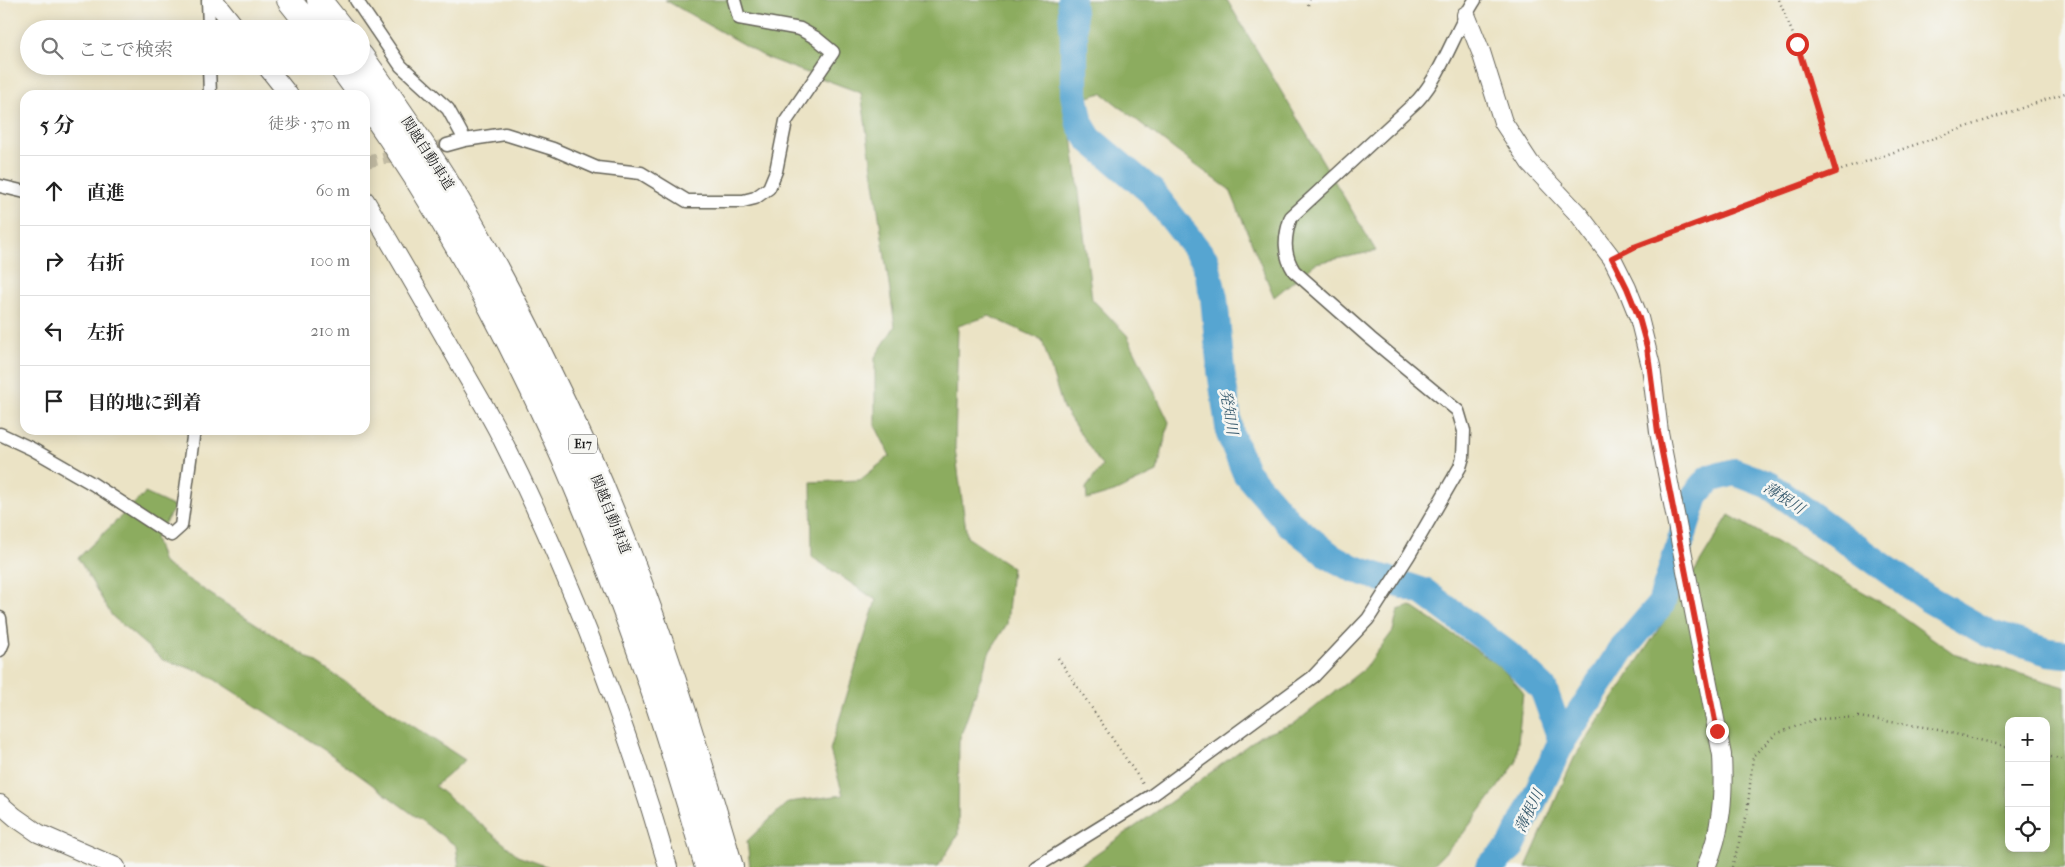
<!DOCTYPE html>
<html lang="ja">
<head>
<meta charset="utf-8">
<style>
	:root { --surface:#fff; --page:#f6f6f6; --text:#222; --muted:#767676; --line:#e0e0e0 }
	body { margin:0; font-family:"IM FELL French Canon","Noto Serif JP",serif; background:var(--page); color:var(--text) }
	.controls { position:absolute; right:15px; bottom:15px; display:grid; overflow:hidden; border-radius:10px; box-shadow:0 2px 12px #0003 }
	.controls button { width:45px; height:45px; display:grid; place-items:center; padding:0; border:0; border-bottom:1px solid var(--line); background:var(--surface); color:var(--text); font:25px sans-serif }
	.stop { position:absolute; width:15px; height:15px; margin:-11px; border:4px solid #d93025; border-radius:50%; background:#fff }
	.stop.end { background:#d93025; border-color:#fff; box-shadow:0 1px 5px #0008 }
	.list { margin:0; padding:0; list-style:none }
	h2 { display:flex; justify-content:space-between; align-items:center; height:65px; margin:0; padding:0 20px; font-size:21px }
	h2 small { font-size:16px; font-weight:400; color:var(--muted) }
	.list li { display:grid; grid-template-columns:32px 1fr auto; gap:15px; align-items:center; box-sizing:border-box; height:70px; padding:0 20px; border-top:1px solid var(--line) }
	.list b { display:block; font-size:19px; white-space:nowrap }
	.list em { font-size:16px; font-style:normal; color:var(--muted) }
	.icon { flex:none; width:28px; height:28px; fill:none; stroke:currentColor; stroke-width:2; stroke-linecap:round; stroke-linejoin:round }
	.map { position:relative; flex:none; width:2065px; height:867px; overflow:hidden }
	.search { position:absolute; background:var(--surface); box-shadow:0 2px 12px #0003; left:20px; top:20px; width:350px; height:55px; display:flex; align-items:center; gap:12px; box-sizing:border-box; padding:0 18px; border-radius:28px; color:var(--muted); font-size:19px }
	.panel { position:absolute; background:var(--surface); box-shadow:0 2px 12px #0003; left:20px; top:90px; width:350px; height:345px; border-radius:15px }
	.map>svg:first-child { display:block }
</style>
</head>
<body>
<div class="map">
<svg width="2065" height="867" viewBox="0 0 2065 867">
	<rect width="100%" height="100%" fill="#f6f6f2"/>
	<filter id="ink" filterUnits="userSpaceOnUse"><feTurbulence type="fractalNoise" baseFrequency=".02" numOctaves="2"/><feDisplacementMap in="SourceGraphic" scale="10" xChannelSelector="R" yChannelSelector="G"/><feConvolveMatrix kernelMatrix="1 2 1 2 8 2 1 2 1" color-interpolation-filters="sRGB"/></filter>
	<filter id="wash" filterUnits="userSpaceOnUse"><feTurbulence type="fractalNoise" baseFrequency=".0096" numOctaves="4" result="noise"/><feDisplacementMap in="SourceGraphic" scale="20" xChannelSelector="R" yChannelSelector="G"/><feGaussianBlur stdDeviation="1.12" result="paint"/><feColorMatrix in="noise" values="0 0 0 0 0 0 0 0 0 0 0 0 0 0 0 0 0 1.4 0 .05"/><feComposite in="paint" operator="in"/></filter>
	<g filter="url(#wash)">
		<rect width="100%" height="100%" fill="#ebe3c5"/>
		<!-- forest -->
		<path fill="#8cac5f" stroke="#54643e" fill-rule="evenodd" d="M665,0H1227L1376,251L1316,263L1274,297L1230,190L1175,150L1102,93L1068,103L1092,299L1127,335L1169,422L1157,472L1114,492L1087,500L1086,488L1102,466L1063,408L1042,340L989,316L958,326L955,448L967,537L1012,567L1007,624L990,651L959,741L958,835L938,867H750L747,841L788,802L843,795L830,750L876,600L812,557L811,482L860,480L890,456L875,425V357L895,326L861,93L767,58Z
			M145,493L175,507L155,538L163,563L465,760L435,786L520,857L549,867H459L456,846L329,753L203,672L163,660L112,616L78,558Z
			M1729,515L1886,605L1956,655L2065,687V867H1526L1574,758L1664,621ZM2009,721H2046V848H2009Z
			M1411,606L1500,666L1523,692L1516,763L1462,835L1431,867H1077L1176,798L1260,736L1295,723L1365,668L1393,631L1398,610Z"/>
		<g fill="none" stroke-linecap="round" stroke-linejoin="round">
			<!-- river -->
			<path stroke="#57a5d1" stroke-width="28" d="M1071,0L1074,38V94L1080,124L1089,139L1152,192L1205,260L1214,298L1221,371L1230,434L1246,473L1289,523L1330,556L1352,568L1424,592L1508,655L1543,688L1562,741
				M1489,867L1511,847L1562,741L1621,651L1661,604L1695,496L1709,479L1735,472L1769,485L1927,598L1988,633L2048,652L2065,654"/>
		</g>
	</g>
	<g filter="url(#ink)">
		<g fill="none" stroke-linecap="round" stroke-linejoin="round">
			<!-- street-tunnel -->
			<path stroke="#c2bba3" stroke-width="12" stroke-dasharray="12 6" stroke-linecap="butt" d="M365,162L447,145"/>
			<defs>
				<path id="street" d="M208,0L209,29
					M356,0L401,66L448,109L465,140
					M209,66L210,95
					M447,145L465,140L505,134L553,149L597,168L641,173L687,201H743L755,198L769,188L776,171L786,121L833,52L816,38L800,29L739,18L734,0
					M0,186L25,192
					M0,434L32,449L93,484L171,535L181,526L194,430
					M0,618L3,643L0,650
					M1036,867L1151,796L1313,677L1368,619L1409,555L1460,467L1463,457L1464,431L1458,411L1370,338L1294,271C1283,254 1284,237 1291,217L1418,100C1443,72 1454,32 1475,0"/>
				<path id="secondary" d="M214,0L237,29
					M1466,15L1481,52L1503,122L1530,163L1579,215L1612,258L1627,288L1639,318L1651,366L1659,432L1722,755C1724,794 1722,831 1706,867
					M266,66L289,95
					M365,200C397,254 429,309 460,364C473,387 487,410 499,433C569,572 625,718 668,867
					M0,804L15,817L38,833L116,867"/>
				<path id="highway" d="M289,0L312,29
					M319,0L342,29
					M361,56C393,101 425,147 454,194C503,277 546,363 586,450C646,584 690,726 731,867
					M340,66L361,95
					M365,101C525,328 633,600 707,867"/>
			</defs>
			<!-- street casing -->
			<use href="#street" stroke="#646257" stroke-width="15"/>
			<!-- secondary casing -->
			<use href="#secondary" stroke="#646257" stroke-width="20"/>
			<!-- highway casing -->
			<use href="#highway" stroke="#646257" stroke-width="26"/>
			<!-- path -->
			<path stroke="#646257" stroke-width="2.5" stroke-dasharray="1 4" stroke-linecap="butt" d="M1779,0L1797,44L1836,172
				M1308,5L1310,0
				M1626,251L1836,172L2065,93
				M1058,658L1143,784
				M2046,756L2065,760
				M1732,867L1747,814L1753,756L1776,734L1816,719L1859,717L1930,728L2009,747"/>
			<!-- street -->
			<use href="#street" stroke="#fff" stroke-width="12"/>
			<!-- secondary -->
			<use href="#secondary" stroke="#fff" stroke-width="18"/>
			<!-- highway -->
			<use href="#highway" stroke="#fff" stroke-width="24"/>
		</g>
	</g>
	<g fill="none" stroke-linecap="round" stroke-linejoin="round" filter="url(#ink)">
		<!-- route -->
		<path stroke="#d93025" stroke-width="6" d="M1717,731L1658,432L1647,347L1639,318L1627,288L1612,258L1634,247L1836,172L1797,44"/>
	</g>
	<g text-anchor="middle" stroke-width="5" stroke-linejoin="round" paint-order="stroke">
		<!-- shield labels -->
		<rect fill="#f6f6f2" stroke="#5d5d5c" stroke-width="1" x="569" y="434.5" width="28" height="19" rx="4"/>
		<g font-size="12" font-weight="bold" fill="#1c1c1c">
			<text x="583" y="448">E17</text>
		</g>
		<!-- street labels -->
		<g font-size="14" fill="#1c1c1c" stroke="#f6f6f2">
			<text transform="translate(428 153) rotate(57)" y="5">関越自動車道</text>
			<text transform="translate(611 514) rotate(68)" y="5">関越自動車道</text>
		</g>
		<!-- water labels -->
		<g font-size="15" font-style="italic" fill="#375a6d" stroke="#f6f6f2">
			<text transform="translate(1229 412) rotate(81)" y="5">発知川</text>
			<text transform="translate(1784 498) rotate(33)" y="5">薄根川</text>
			<text transform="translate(1529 811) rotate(-64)" y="5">薄根川</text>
		</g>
	</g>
</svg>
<div class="controls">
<button>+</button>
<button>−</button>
<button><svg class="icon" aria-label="locate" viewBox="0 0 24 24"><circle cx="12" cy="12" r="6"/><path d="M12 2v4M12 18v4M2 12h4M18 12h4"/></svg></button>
</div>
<div class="stop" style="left:1797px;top:44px"></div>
<div class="stop end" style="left:1717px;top:731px"></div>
<div class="search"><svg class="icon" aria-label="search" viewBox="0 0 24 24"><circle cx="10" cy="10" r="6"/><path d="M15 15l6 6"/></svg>ここで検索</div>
<section class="panel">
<h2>5 分<small>徒歩 · 370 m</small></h2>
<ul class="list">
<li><svg class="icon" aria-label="ahead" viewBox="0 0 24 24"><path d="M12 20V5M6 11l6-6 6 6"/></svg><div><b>直進</b></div><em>60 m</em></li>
<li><svg class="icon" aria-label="right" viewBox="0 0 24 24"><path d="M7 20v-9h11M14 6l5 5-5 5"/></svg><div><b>右折</b></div><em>100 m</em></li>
<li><svg class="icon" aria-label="left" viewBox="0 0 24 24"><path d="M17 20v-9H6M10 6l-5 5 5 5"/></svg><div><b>左折</b></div><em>210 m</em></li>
<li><svg class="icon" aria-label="arrive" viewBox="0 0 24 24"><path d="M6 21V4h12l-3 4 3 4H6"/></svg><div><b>目的地に到着</b></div></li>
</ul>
</section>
</div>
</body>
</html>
